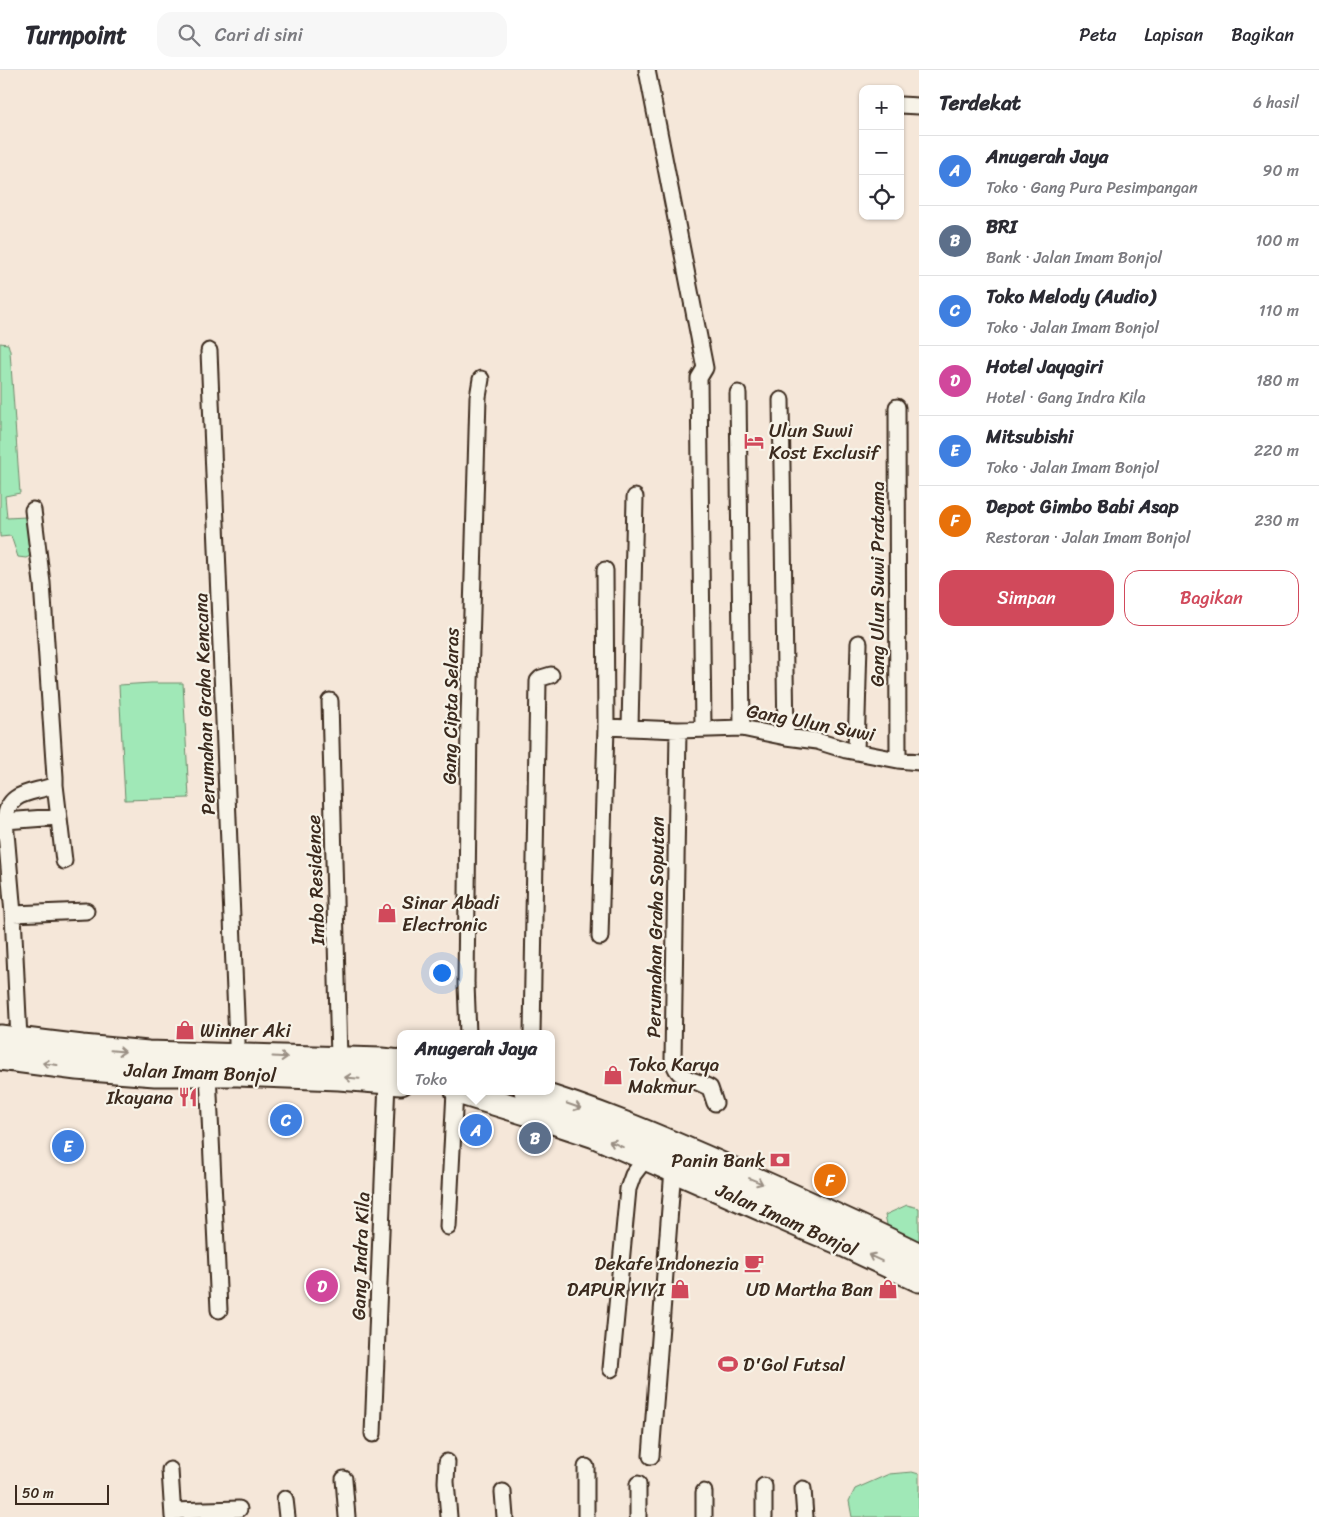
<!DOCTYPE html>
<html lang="id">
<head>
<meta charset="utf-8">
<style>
	:root { --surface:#fff; --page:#f7f7f7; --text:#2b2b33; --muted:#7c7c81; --line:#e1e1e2; --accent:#d1495b }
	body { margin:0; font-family:Sriracha,sans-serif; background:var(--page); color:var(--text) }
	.controls { position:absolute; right:15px; top:15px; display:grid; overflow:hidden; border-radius:10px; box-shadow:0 1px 4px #0004 }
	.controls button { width:45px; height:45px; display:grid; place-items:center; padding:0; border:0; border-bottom:1px solid var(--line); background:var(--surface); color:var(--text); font:25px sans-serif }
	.scale { position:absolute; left:15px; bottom:12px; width:94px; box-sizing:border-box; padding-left:5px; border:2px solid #3b2a1e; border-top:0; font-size:14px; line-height:18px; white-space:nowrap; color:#3b2a1e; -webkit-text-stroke:4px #f7f3e8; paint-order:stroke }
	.you { position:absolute; left:441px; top:902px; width:18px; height:18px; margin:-12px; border:4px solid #fff; border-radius:50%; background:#1a73e8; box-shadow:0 0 0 8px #1a73e833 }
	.badge { display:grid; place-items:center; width:32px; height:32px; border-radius:50%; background:var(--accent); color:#fff; font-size:16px; font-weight:700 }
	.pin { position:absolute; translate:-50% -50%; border:2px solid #fff; box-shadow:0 1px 5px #0006 }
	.popup { position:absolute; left:397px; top:960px; width:158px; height:65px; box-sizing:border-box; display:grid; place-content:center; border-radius:10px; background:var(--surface); filter:drop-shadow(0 1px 4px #0005); font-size:16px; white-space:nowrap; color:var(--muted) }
	.popup b { font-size:19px; color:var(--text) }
	.popup::after { content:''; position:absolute; left:50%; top:100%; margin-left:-10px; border:10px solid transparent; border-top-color:var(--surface) }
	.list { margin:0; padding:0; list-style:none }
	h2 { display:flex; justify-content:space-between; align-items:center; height:65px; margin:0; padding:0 20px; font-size:21px }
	h2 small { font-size:16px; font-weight:400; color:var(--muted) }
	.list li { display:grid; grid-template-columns:32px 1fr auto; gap:15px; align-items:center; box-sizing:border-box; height:70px; padding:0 20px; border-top:1px solid var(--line) }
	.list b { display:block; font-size:19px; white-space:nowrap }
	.list p { margin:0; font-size:16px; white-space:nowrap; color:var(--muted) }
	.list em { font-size:16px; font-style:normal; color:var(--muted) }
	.actions { display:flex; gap:10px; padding:15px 20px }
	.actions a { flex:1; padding:11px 0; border:1px solid var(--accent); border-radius:15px; text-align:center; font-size:18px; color:var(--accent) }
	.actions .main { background:var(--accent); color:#fff }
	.icon { flex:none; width:28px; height:28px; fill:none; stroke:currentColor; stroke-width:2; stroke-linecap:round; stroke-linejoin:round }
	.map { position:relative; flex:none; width:919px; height:1447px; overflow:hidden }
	header { display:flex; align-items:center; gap:30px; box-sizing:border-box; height:70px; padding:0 25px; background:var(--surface); border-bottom:1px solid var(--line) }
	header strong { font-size:24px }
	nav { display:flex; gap:28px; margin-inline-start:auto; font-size:18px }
	.search { width:350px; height:45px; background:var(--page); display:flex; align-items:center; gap:12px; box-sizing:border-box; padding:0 18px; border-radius:15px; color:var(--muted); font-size:19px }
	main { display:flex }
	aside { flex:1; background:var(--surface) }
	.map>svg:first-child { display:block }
</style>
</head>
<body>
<header>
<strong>Turnpoint</strong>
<div class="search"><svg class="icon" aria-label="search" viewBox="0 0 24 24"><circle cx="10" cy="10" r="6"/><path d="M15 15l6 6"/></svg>Cari di sini</div>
<nav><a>Peta</a><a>Lapisan</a><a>Bagikan</a></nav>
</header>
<main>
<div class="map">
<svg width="919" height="1447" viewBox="0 0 919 1447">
	<rect width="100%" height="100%" fill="#f5e7d9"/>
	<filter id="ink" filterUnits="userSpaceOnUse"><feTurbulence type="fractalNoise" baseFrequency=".02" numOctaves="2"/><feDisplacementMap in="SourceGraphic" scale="10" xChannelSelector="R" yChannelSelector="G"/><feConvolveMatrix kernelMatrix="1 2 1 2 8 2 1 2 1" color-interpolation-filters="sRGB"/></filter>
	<g filter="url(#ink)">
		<!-- green -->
		<path fill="#a0e8b7" stroke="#6e896a" d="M0,273L8,274L10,281L20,423L5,426L7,448L26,447L32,485L26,488L18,487L11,466L0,467Z
			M151,613H183L189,728L125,730L119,615Z
			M907,1135L919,1138V1174L888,1159L885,1145Z
			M912,1402L919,1404V1447H852L849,1431L855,1419L889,1404Z"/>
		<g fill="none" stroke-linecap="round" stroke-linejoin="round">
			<defs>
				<path id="minor" d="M647,0L705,298L699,308L703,659
					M900,35L919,36
					M209,281L237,971V985
					M738,323L742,658
					M781,330L786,667
					M897,337L898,690
					M330,631L339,989
					M606,657L678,660L742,658L786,667L817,671L846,680L898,690L919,692
					M630,658L635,427
					M678,660L673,990C678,1011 693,1008 710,1018L715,1033
					M856,682L859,573
					M55,715L64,791
					M5,751L58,747
					M13,844L86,841
					M600,867L606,657L605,500
					M468,964L466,914L469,649L478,327L481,309
					M532,964L538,611L541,608L551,605
					M19,969L13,844L5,751C7,720 32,724 55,715V707L42,513L33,440
					M208,1003L219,1240
					M448,1157L455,1021
					M611,1299L628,1119L633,1105L646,1088
					M373,1364L387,1011
					M651,1386L673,1099
					M447,1392L446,1412L449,1447
					M170,1400L173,1447
					M344,1409L347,1447
					M803,1419L805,1447
					M503,1422L505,1447
					M285,1429L287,1447
					M173,1441L239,1439
					M586,1447V1397
					M638,1447V1414
					M704,1447V1422
					M764,1447V1416"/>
				<path id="trunk" d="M0,968L82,978L148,984L381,991L401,993
					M0,987L77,997L155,1003H238L339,1007L401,1012
					M458,1021L526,1042L595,1065L805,1157L836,1170L919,1209
					M527,1021C593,1040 656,1067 718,1094C786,1124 853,1153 919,1186"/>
			</defs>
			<!-- minor casing -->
			<use href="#minor" stroke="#3b2a1e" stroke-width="19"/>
			<!-- trunk casing -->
			<use href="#trunk" stroke="#3b2a1e" stroke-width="29"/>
			<!-- minor -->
			<use href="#minor" stroke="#f7f3e8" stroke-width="15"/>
			<!-- trunk -->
			<use href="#trunk" stroke="#f7f3e8" stroke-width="25"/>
		</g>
		<!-- one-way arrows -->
		<defs><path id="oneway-shaft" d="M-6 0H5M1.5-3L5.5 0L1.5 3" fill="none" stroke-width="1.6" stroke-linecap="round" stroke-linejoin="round" transform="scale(1.25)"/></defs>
		<g stroke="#998e83">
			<use href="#oneway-shaft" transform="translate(118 981) rotate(5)"/>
			<use href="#oneway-shaft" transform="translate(280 987) rotate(3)"/>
			<use href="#oneway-shaft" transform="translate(50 994) rotate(-172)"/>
			<use href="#oneway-shaft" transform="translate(352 1008) rotate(-175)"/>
			<use href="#oneway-shaft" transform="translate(574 1036) rotate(19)"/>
			<use href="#oneway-shaft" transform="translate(616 1074) rotate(-156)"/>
			<use href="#oneway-shaft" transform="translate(756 1111) rotate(23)"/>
			<use href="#oneway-shaft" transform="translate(875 1188) rotate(-155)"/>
		</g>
	</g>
	<!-- icons -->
	<defs>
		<symbol id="hotel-bare" viewBox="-9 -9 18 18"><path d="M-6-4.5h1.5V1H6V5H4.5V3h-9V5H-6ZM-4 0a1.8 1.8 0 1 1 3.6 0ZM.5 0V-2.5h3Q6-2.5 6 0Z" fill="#d1495b" stroke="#f7f3e8" stroke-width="2.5" paint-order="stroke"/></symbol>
		<symbol id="shop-bare" viewBox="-9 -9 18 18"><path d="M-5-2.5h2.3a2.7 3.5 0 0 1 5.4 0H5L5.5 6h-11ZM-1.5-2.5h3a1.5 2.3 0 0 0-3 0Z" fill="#d1495b" stroke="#f7f3e8" stroke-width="2.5" paint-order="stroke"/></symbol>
		<symbol id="restaurant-bare" viewBox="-9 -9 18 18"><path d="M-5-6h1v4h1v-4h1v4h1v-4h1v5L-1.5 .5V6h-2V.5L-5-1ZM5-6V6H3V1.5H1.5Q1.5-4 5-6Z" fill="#d1495b" stroke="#f7f3e8" stroke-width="2.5" paint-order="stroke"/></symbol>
		<symbol id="bank-bare" viewBox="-9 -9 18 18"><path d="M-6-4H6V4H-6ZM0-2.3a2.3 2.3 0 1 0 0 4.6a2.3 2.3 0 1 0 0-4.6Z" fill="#d1495b" stroke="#f7f3e8" stroke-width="2.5" paint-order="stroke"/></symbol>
		<symbol id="cafe-bare" viewBox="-9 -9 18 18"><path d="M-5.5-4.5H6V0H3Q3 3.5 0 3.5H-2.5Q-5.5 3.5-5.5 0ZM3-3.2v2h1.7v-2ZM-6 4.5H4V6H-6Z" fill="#d1495b" stroke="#f7f3e8" stroke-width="2.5" paint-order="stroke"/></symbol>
		<symbol id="stadium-bare" viewBox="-9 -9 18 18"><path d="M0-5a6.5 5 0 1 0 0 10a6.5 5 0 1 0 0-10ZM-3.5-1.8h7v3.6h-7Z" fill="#d1495b" stroke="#f7f3e8" stroke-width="2.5" paint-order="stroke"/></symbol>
	</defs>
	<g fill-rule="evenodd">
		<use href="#hotel-bare" x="740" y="357" width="28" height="28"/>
		<use href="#shop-bare" x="373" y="829" width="28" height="28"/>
		<use href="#shop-bare" x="171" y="946" width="28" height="28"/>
		<use href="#shop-bare" x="599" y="991" width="28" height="28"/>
		<use href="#restaurant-bare" x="174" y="1013" width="28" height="28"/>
		<use href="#bank-bare" x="766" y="1076" width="28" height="28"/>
		<use href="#cafe-bare" x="740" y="1179" width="28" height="28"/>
		<use href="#shop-bare" x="666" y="1205" width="28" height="28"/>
		<use href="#shop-bare" x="874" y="1205" width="28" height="28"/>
		<use href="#stadium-bare" x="714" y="1280" width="28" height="28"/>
	</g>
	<g text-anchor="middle" stroke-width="4.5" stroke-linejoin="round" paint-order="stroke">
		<!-- poi labels -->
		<g font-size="19" fill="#3b2a1e" stroke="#f7f3e8" text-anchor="start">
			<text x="769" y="367">Ulun Suwi<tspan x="769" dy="22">Kost Exclusif</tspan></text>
			<text x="402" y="839">Sinar Abadi<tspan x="402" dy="22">Electronic</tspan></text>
			<text x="200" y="967">Winner Aki</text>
			<text x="628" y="1001">Toko Karya<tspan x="628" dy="22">Makmur</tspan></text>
			<text x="173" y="1034" text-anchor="end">Ikayana</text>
			<text x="765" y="1097" text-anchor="end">Panin Bank</text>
			<text x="739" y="1200" text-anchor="end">Dekafe Indonezia</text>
			<text x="665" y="1226" text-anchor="end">DAPUR YIYI</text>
			<text x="873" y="1226" text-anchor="end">UD Martha Ban</text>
			<text x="743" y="1301">D'Gol Futsal</text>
		</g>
		<!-- street labels -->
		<g font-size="19" fill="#3b2a1e" stroke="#f7f3e8">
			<text transform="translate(877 514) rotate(-90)" y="7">Gang Ulun Suwi Pratama</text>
			<text transform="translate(204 634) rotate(-92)" y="7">Perumahan Graha Kencana</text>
			<text transform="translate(450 636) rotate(-89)" y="7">Gang Cipta Selaras</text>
			<text transform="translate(811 652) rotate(11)" y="7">Gang Ulun Suwi</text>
			<text transform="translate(315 810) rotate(-92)" y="7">Imbo Residence</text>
			<text transform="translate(655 857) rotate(-89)" y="7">Perumahan Graha Soputan</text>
			<text transform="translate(200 1002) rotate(2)" y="7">Jalan Imam Bonjol</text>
			<text transform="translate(787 1149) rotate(24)" y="7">Jalan Imam Bonjol</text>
			<text transform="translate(360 1186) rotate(-88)" y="7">Gang Indra Kila</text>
		</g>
	</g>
</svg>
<div class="controls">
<button>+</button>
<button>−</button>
<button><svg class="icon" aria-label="locate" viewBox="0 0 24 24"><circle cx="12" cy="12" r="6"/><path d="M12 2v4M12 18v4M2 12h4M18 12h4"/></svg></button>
</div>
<div class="scale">50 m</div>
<div class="you"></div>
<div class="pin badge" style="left:476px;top:1060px;background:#3f7fe0">A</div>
<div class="popup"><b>Anugerah Jaya</b>Toko</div>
<div class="pin badge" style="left:535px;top:1068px;background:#5c6f8a">B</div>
<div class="pin badge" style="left:286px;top:1050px;background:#3f7fe0">C</div>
<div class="pin badge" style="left:322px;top:1216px;background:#d1479c">D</div>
<div class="pin badge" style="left:68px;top:1076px;background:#3f7fe0">E</div>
<div class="pin badge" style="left:830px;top:1110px;background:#e8710a">F</div>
</div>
<aside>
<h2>Terdekat<small>6 hasil</small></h2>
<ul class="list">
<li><span class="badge" style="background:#3f7fe0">A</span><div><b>Anugerah Jaya</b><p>Toko · Gang Pura Pesimpangan</p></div><em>90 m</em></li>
<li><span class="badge" style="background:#5c6f8a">B</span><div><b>BRI</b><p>Bank · Jalan Imam Bonjol</p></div><em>100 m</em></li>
<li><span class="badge" style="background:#3f7fe0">C</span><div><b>Toko Melody (Audio)</b><p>Toko · Jalan Imam Bonjol</p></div><em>110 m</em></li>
<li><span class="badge" style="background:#d1479c">D</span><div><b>Hotel Jayagiri</b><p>Hotel · Gang Indra Kila</p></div><em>180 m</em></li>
<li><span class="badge" style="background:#3f7fe0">E</span><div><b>Mitsubishi</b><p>Toko · Jalan Imam Bonjol</p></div><em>220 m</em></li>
<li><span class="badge" style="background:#e8710a">F</span><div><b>Depot Gimbo Babi Asap</b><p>Restoran · Jalan Imam Bonjol</p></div><em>230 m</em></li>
</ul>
<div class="actions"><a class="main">Simpan</a><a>Bagikan</a></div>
</aside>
</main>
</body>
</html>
